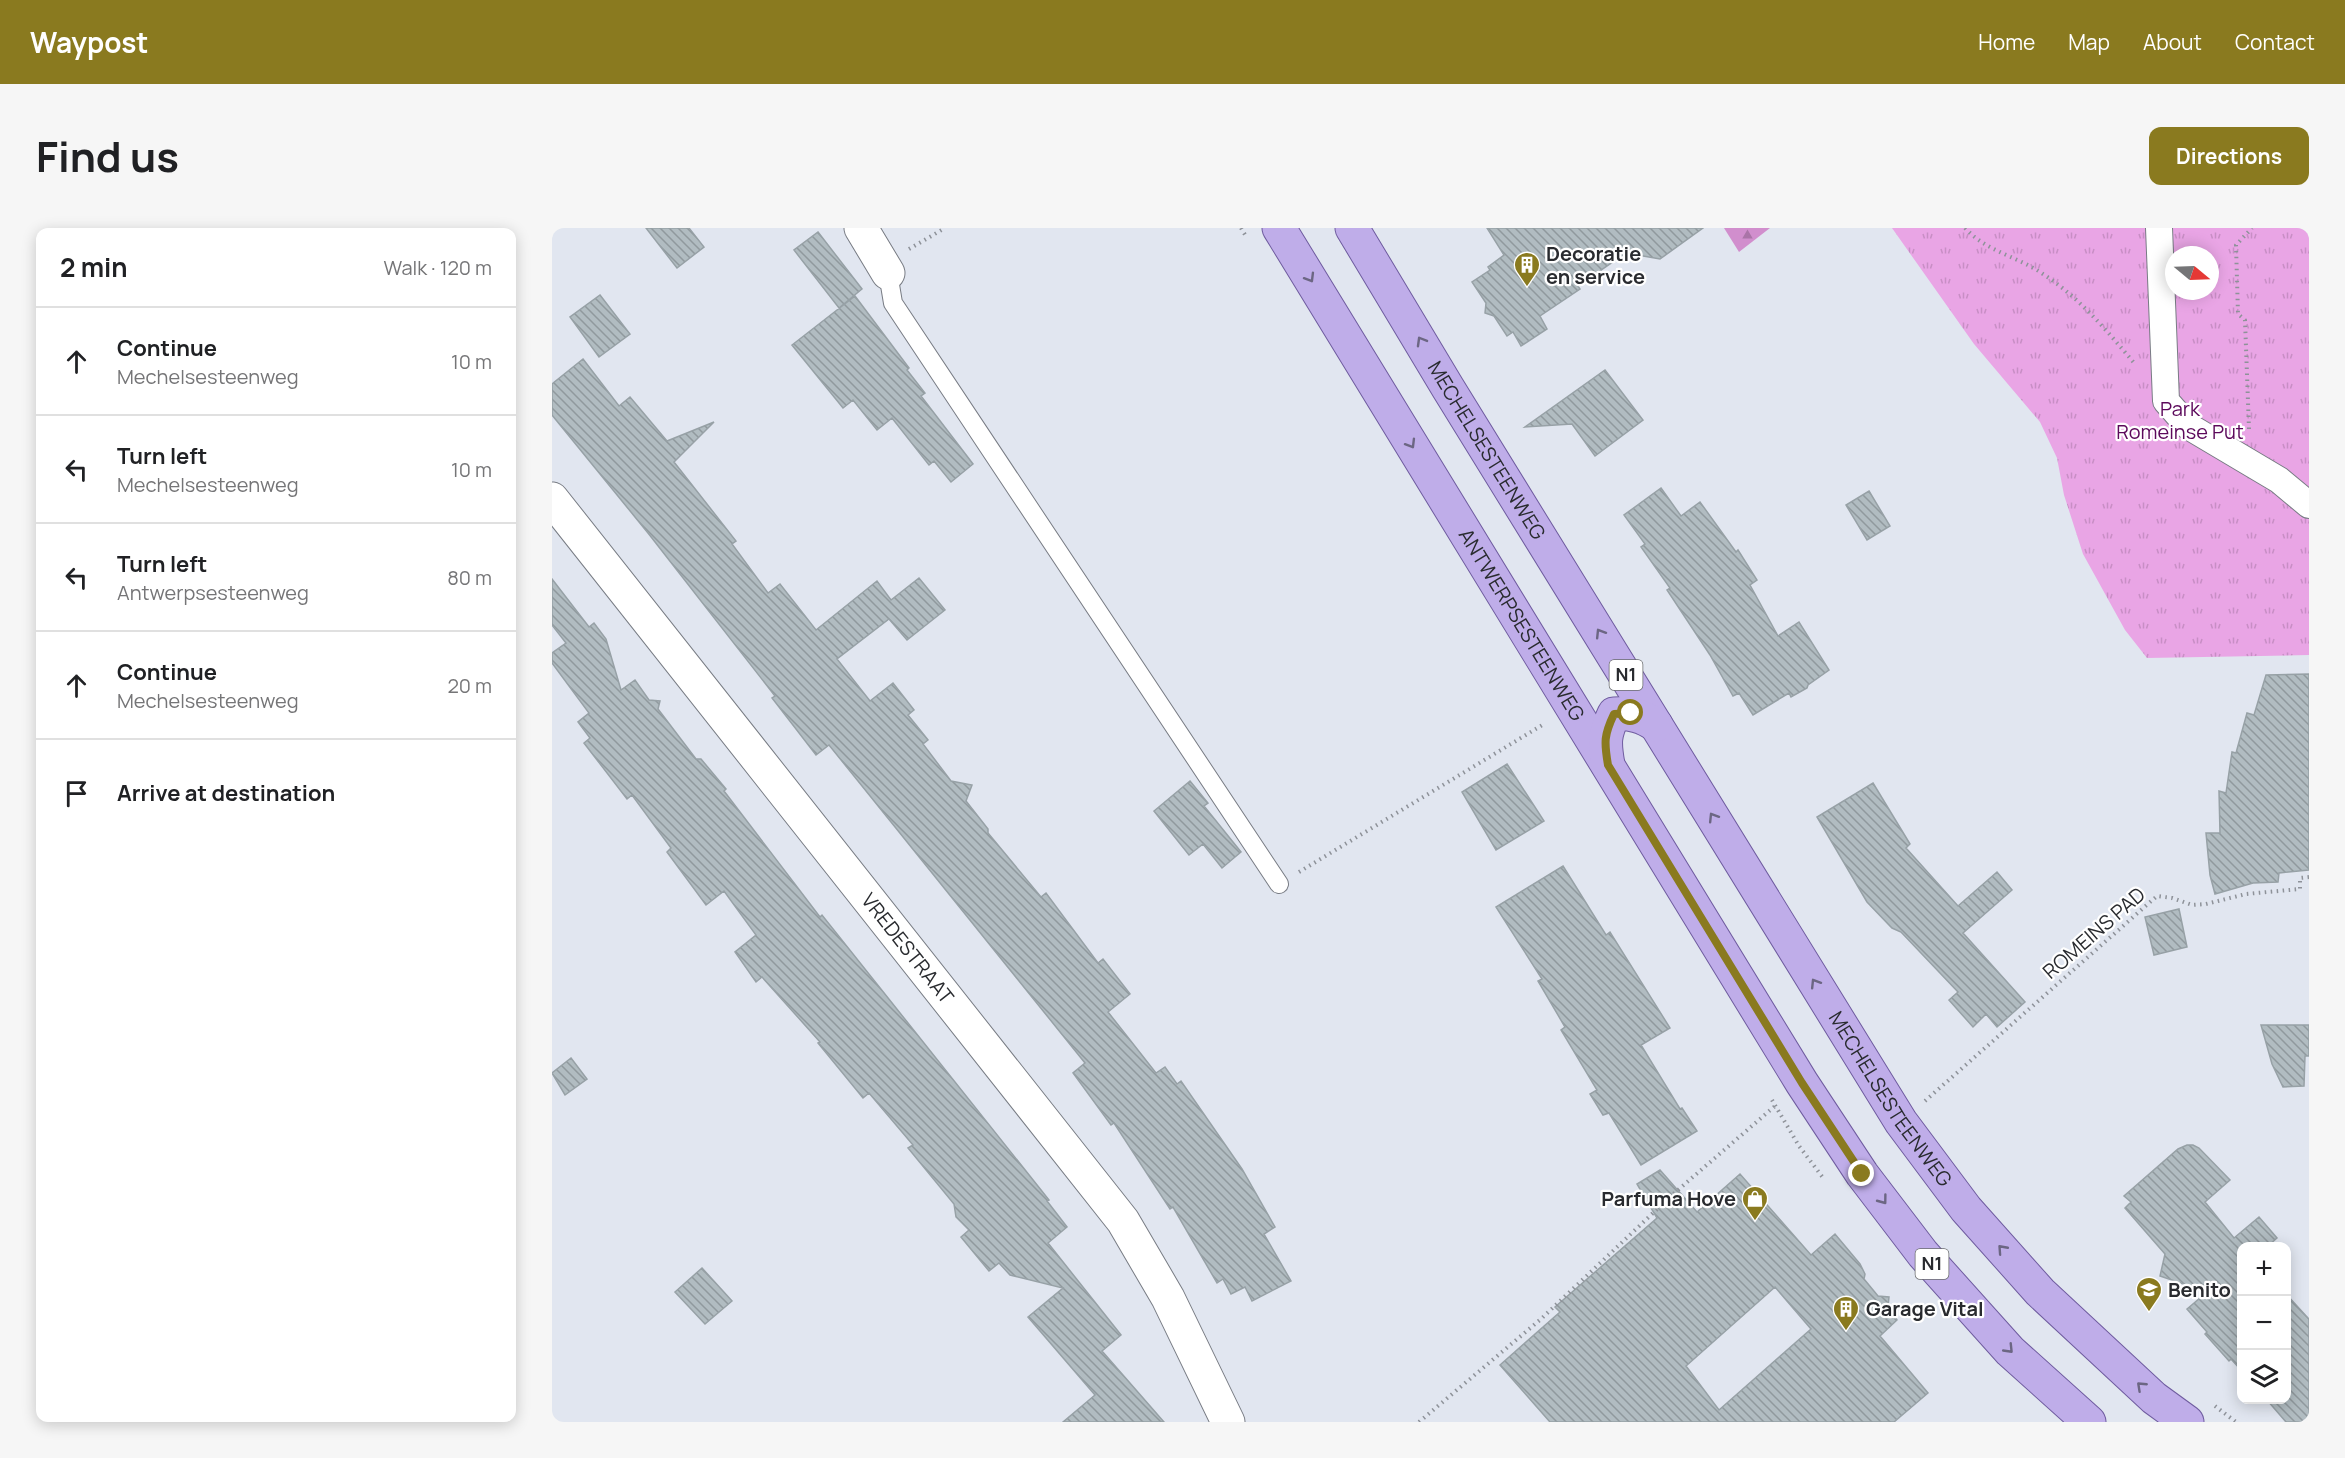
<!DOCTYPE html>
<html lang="en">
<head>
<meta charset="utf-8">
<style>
	:root { --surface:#fff; --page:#f6f6f6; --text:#202124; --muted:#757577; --line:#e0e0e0; --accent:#8a7a1f }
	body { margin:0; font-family:Manrope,sans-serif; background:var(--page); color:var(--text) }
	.controls { position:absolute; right:18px; bottom:18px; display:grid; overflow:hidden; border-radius:12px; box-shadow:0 3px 15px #0003 }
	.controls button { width:54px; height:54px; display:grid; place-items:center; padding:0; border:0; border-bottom:2px solid var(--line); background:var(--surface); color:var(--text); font:30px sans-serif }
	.compass { position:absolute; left:1613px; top:18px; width:54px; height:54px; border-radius:50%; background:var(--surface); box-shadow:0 3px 15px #0003; rotate:109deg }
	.stop { position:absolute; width:18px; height:18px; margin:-14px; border:4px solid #8a7a1f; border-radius:50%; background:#fff }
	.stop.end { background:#8a7a1f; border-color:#fff; box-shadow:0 2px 6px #0008 }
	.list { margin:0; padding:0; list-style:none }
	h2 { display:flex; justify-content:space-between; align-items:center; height:78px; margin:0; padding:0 24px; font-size:26px }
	h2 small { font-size:20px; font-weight:400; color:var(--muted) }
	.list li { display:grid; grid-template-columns:39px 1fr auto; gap:18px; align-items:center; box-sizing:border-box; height:108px; padding:0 24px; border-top:2px solid var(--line) }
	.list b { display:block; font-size:22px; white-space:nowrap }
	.list p { margin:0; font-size:20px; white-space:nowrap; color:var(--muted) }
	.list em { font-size:20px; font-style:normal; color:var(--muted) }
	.icon { flex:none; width:33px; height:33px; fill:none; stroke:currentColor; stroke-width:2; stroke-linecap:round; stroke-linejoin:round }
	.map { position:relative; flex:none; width:1757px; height:1194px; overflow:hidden; border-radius:12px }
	header { display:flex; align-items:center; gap:36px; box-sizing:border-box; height:84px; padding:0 30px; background:var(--accent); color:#fff }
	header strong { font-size:28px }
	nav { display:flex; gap:33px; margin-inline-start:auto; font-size:21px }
	.intro { display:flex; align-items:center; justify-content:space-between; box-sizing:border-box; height:144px; padding:0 36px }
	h1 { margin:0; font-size:42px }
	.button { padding:15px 27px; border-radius:12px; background:var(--accent); color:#fff; font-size:21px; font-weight:700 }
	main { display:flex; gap:36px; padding:0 36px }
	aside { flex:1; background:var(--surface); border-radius:12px; box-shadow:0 3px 15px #0003 }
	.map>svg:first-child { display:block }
</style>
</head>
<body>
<header>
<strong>Waypost</strong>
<nav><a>Home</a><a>Map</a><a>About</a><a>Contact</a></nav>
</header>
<div class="intro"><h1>Find us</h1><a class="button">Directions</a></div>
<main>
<aside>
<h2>2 min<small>Walk · 120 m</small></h2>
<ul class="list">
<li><svg class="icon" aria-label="ahead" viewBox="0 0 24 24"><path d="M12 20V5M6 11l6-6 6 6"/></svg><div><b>Continue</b><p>Mechelsesteenweg</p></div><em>10 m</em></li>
<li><svg class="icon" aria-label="left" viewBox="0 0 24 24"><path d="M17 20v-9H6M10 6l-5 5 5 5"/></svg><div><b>Turn left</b><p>Mechelsesteenweg</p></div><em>10 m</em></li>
<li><svg class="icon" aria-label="left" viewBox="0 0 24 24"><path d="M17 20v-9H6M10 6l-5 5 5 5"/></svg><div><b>Turn left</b><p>Antwerpsesteenweg</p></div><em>80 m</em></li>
<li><svg class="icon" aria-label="ahead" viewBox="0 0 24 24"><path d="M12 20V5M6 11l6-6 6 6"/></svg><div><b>Continue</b><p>Mechelsesteenweg</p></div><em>20 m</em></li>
<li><svg class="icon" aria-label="arrive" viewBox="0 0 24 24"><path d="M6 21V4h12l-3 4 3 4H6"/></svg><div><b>Arrive at destination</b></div></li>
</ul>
</aside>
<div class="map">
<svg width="1757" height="1194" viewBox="0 0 1757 1194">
	<defs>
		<pattern id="forest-firs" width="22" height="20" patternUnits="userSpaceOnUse" patternTransform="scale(1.5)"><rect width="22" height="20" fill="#d18ecd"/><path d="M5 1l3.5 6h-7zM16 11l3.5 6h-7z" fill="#aa74a7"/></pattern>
		<pattern id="park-tufts" width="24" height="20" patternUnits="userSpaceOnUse" patternTransform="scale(1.5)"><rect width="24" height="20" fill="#e9a5e5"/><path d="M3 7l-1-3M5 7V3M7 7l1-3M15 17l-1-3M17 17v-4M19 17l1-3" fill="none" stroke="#c88ec5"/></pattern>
		<pattern id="building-back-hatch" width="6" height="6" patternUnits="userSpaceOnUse" patternTransform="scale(1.5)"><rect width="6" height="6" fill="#b1bcc1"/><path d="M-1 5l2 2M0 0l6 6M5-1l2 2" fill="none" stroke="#90999d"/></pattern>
	</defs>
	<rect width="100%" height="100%" fill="#e1e6f0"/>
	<!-- forest -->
	<path fill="url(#forest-firs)" d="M1172,0H1218L1187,24Z"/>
	<!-- park -->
	<path fill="url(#park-tufts)" fill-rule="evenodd" d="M1340,0H1757V427L1595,430L1573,402L1531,326L1512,267L1505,230L1488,194L1422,116ZM1622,27H1658V63H1622Z"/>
	<!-- building -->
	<path fill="url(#building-back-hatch)" stroke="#97a1a6" stroke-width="1.5" fill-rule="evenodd" d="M94,0H137L152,19L125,40Z
		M935,0H1151L1108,31L1074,25L1026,58L1028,61L988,88L995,101L969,118L961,104L955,108L942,88L933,85L934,75L920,54L938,42L936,39L952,27Z
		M266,4L310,61L287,80L242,22Z
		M48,67L78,106L47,129L18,89Z
		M303,68L357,140L355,142L373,165L369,168L421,236L399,254L382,233L377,237L340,190L325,202L301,172L291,180L240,117Z
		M31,131L67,178L78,169L115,213L162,194L122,234L184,313L180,316L216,365L228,356L264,402L325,353L339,372L367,350L393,382L355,412L337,391L285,431L318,473L341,455L362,482L356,487L376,512L371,516L399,553L420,557L414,573L436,601V605L489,669L494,665L546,735L551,731L578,766L556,784L604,845L613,839L625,856L629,853L690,941L723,999L712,1006L739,1053L700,1073L693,1059L679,1066L671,1051L665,1055L621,979L618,981L562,895L559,897L521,845L533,835L277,517L264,527L220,470L223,468L96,305L0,187V156Z
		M1053,142L1091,192L1043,228L1020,196L973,199Z
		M1109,260L1129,288L1148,274L1184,324L1186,322L1205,352L1198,357L1226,408L1247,394L1277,442L1256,457L1255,460L1239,469L1237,465L1201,487L1187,465L1181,468L1158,427L1115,362L1118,360L1089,319L1093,316L1072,287Z
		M1317,263L1338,298L1315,312L1294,277Z
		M0,351L37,399L42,395L54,411L69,462L83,452L97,472L108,473L106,481L144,531H149L174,561L172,563L268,689L270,687L497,972L495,973L515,999L496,1015L569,1107L550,1123L612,1194H511L543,1167L476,1089L511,1060L458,1047L447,1035L437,1043L409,1009L417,1002L404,989L402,976L356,920L361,917L317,865L311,870L266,815L268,814L210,749L204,754L183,724L204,707L172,663L154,677L115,624L119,620L80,567L75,571L32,515L38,510L26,494L37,485L0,435V425L14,415L0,397Z
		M1757,446V642L1727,645L1726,654L1701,655L1663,666L1658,647L1654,605H1668L1667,563L1674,565L1680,524L1684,525L1695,485L1702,487L1714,447Z
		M955,536L992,593L944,622L910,564Z
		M638,553L656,575L652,578L689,624L670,640L651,616L637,627L602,583Z
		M1321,555L1358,616L1354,620L1406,678L1445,644L1460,662L1411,705L1473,774L1445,799L1434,786L1421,799L1397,772L1406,764L1349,704L1340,700L1315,674L1265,589Z
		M1011,638L1054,707L1058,704L1118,800L1089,817L1128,881L1130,880L1145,903L1089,937L1057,885L1051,887L1038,866L1045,862L1009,802L1013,799L986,753L990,751L944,679Z
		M1627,681L1635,719L1602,727L1593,689Z
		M1709,797H1757V828H1753L1752,858L1731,859L1720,836Z
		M19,830L35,851L13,867L0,845Z
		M1635,917H1641L1647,920L1678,952L1653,974L1682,1010L1707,989L1725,1010L1716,1018H1689V1142L1679,1131L1677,1133L1653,1106L1655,1104L1635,1081L1655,1064L1608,1048L1613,1026L1573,980L1579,974L1572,968L1626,921Z
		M1108,942L1145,984L1188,946L1259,1027L1283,1006L1308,1036L1313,1046L1312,1051L1326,1068L1337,1069L1336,1079L1345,1092L1328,1108L1376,1165L1342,1194H998L948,1137L1008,1084L1003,1079L1105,990L1085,956ZM1223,1059L1259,1101L1167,1182L1134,1138Z
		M150,1040L180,1073L153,1096L123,1064Z
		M1734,1066L1757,1091V1194H1734L1715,1172H1734Z"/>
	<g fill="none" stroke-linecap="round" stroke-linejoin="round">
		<defs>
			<path id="service" d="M336,45L341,75L727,656"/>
			<path id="pedestrian" d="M1607,0L1614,173L1636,198L1727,252L1757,277"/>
			<g id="minor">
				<path d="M309,0L336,45"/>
				<path id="s1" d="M0,271L571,993L616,1070L676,1194"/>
			</g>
			<g id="primary">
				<path id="s2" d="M727,0L1250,855L1310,946L1371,1026L1458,1123L1537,1194"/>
				<path id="s3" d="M800,0L896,160L1349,894L1414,981L1488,1064L1602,1170L1635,1194"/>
				<path d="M1056,537C1052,514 1052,507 1062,486C1080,485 1090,488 1104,497"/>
			</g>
		</defs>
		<!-- service casing -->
		<use href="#service" stroke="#787c84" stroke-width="20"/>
		<!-- pedestrian casing -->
		<use href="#pedestrian" stroke="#787c84" stroke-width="28"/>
		<!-- minor casing -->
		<use href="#minor" stroke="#787c84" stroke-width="35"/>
		<!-- primary casing -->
		<use href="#primary" stroke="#6f5c9f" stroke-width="35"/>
		<!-- path -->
		<path stroke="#8e9299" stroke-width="4" stroke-dasharray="1.5 4.5" stroke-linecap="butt" d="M689,0L695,10
			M1413,0C1435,24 1465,28 1491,46C1528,70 1555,103 1583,136
			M357,21L393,0
			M1697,201L1693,92L1686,86L1684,17L1700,0
			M747,644L992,496
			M1220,872L1247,918L1272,951
			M1373,873L1605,668L1620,670L1640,677L1654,676L1694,666L1748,661V650L1757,649
			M1663,1178L1684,1194
			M867,1194L989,1091L1119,968L1223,878"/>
		<!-- service -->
		<use href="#service" stroke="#fff" stroke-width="18"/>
		<!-- pedestrian -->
		<use href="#pedestrian" stroke="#fff" stroke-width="26"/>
		<!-- minor -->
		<use href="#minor" stroke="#fff" stroke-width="33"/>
		<!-- primary -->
		<use href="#primary" stroke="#bfade9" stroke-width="33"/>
	</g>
	<!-- one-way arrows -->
	<defs><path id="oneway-chevron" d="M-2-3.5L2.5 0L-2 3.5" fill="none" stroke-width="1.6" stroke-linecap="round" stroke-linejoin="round" transform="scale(1.5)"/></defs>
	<g stroke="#6c6683">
		<use href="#oneway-chevron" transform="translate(758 50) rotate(59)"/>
		<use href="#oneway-chevron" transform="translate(869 113) rotate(-120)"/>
		<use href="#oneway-chevron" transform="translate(859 216) rotate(59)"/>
		<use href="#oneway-chevron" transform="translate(1048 405) rotate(-122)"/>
		<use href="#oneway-chevron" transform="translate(1161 589) rotate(-122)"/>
		<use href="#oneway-chevron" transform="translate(1263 755) rotate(-122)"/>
		<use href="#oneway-chevron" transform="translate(1331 972) rotate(53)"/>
		<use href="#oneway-chevron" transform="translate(1450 1021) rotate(-132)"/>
		<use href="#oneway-chevron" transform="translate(1457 1121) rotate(46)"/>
		<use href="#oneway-chevron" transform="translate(1589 1158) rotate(-137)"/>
	</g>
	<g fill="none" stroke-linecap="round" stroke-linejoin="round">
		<!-- route -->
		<path stroke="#8a7a1f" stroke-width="8" d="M1079,485L1062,486C1052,507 1052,514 1056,537L1250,855L1310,946"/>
	</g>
	<!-- icons -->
	<defs>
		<symbol id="building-pin" viewBox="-11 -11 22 30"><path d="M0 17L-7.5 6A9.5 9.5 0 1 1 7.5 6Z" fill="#8a7a1f" stroke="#fff"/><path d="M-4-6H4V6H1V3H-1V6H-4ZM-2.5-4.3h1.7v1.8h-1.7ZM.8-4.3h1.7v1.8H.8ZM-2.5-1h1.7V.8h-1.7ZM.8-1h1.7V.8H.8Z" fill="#fff"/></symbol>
		<symbol id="shop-pin" viewBox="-11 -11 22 30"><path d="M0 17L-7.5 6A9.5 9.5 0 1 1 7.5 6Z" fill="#8a7a1f" stroke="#fff"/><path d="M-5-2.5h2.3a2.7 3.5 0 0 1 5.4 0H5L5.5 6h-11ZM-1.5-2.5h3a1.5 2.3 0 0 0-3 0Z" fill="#fff"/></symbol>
		<symbol id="school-pin" viewBox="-11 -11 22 30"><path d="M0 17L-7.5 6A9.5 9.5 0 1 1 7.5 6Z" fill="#8a7a1f" stroke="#fff"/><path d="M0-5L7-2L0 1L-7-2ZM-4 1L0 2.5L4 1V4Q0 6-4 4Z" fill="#fff"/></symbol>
	</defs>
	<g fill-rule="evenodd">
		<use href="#building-pin" x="960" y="22" width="30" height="40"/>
		<use href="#shop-pin" x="1188" y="956" width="30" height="40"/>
		<use href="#school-pin" x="1582" y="1047" width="30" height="40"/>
		<use href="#building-pin" x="1279" y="1066" width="30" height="40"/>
	</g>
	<g text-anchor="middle" stroke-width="4.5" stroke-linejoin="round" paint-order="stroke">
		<!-- shield labels -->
		<g fill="#fff" stroke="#696b6d" stroke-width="1.5">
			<rect x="1057.5" y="432" width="33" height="30" rx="4.5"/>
			<rect x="1363.5" y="1021" width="33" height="30" rx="4.5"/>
		</g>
		<g font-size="18" font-weight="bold" fill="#292b2f">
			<text x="1074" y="453">N1</text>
			<text x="1380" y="1042">N1</text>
		</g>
		<!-- poi labels -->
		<g font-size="20" font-weight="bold" fill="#292b2f" stroke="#fff" text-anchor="start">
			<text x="994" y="33">Decoratie<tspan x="994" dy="23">en service</tspan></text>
			<text x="1184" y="978" text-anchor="end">Parfuma Hove</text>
			<text x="1616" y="1069">Benito</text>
			<text x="1314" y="1088">Garage Vital</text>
		</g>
		<!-- park labels -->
		<g font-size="20" fill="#5c095b" stroke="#fff">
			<text x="1628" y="188">Park<tspan x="1628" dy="23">Romeinse Put</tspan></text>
		</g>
		<!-- street labels -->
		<g font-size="20" fill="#292b2f" stroke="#fff">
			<text dy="7" stroke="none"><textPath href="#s3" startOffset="260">MECHELSESTEENWEG</textPath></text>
			<text dy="7" stroke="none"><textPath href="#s2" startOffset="465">ANTWERPSESTEENWEG</textPath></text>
			<text transform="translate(1542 705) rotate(-41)" y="7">ROMEINS PAD</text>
			<text dy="7" stroke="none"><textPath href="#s1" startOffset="573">VREDESTRAAT</textPath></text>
			<text dy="7" stroke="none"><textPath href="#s3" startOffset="1024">MECHELSESTEENWEG</textPath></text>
		</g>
	</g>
</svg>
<div class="controls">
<button>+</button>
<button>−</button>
<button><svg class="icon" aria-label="layers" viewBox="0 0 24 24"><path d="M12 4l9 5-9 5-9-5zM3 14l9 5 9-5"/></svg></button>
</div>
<svg class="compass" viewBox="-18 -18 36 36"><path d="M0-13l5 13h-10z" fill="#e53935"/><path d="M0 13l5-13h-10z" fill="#757577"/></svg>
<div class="stop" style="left:1079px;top:485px"></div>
<div class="stop end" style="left:1310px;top:946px"></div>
</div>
</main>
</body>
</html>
